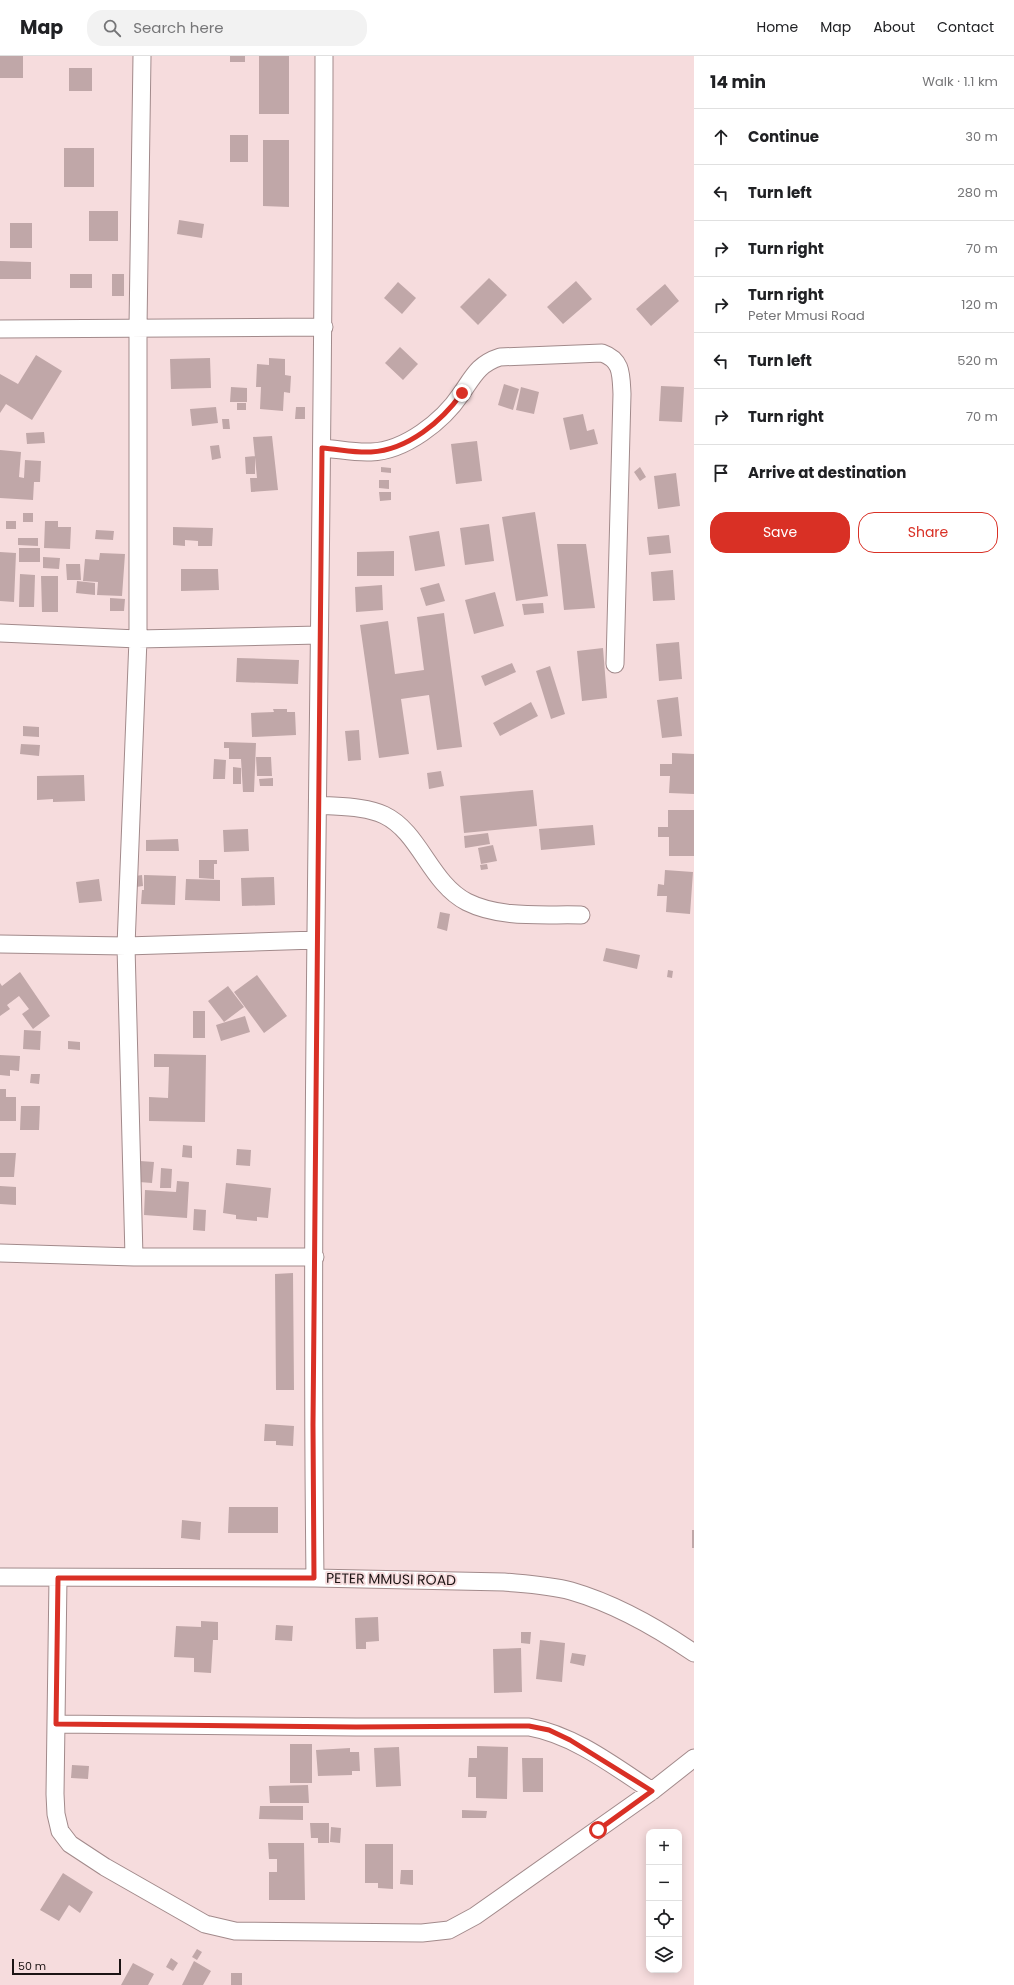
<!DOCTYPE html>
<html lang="en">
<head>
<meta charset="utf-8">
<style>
	:root { --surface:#fff; --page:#f2f2f2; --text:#202124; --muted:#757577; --line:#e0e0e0; --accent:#d93025 }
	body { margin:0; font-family:Poppins,sans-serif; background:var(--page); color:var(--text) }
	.controls { position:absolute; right:12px; bottom:12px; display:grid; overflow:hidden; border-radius:8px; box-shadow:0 2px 10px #0003 }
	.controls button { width:36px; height:36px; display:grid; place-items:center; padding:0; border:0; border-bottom:1px solid var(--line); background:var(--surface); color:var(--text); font:20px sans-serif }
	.scale { position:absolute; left:12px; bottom:10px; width:109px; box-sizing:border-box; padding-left:4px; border:2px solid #1c1414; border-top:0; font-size:11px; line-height:14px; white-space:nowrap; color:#1c1414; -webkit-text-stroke:3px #f6dcdd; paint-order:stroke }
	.stop { position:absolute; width:12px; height:12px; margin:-9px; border:3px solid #d93025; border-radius:50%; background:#fff }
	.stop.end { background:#d93025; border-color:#fff; box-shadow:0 1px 4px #0008 }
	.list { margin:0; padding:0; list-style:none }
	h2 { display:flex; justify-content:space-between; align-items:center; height:52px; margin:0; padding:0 16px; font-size:17px }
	h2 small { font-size:13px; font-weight:400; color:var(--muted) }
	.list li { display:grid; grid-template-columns:26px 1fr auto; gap:12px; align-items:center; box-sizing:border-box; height:56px; padding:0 16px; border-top:1px solid var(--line) }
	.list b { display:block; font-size:15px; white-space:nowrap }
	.list p { margin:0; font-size:13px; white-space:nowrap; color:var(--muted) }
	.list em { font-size:13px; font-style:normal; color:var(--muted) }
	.actions { display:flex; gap:8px; padding:12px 16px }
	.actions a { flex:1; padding:9px 0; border:1px solid var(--accent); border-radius:16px; text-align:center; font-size:14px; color:var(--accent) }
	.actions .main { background:var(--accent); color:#fff }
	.icon { flex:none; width:22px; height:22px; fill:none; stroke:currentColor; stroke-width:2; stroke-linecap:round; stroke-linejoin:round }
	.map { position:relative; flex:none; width:694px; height:1929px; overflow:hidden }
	header { display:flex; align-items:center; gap:24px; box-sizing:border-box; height:56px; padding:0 20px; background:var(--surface); border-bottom:1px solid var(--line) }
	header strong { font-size:19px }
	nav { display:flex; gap:22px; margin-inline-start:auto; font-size:14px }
	.search { width:280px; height:36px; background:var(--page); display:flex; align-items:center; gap:10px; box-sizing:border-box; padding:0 14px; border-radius:16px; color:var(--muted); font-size:15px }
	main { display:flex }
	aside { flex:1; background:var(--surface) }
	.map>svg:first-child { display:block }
</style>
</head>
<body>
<header>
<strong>Map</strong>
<div class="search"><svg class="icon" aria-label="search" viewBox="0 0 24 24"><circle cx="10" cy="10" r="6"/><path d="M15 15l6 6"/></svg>Search here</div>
<nav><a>Home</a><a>Map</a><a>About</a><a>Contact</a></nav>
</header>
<main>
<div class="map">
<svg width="694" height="1929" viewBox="0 0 694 1929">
	<rect width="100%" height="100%" fill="#f6dcdd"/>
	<!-- building -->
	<path fill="#c0a7a8" d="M0,0H23V22H0Z
		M230,0H245V6H230Z
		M259,0H289V58H259Z
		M69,12H92V35H69Z
		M230,79H248V106H230Z
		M263,84H289V151L263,150Z
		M64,92H94V131H64Z
		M89,155H118V185H89Z
		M179,164L204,168L202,182L177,178Z
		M10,167H32V192H10Z
		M0,205L31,206V223H0Z
		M70,218H92V232H70Z
		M112,218H124V240H112Z
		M489,222L507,239L478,269L460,251Z
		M576,225L592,243L563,268L547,251Z
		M398,226L416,242L402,258L384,242Z
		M665,228L679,245L651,270L636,253Z
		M400,291L418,308L403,324L385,307Z
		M36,299L62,315L32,364L6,348L0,357V318L18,328Z
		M210,302L211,332L171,333L170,303Z
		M269,302L285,303V319L291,320L290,337L284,336L283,355L260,353L261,331H256L257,308L269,309Z
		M504,328L519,333L513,354L498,349Z
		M661,330L684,331L682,366L659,365Z
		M231,331L247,332V346H230Z
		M521,331L539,336L534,358L516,354Z
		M237,347H246V354H237Z
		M216,351L218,367L192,370L190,353Z
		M296,351H305V363H295Z
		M583,358L587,375L594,373L598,388L570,394L563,362Z
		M222,363H229L230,373H223Z
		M44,376L45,387L27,388L26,377Z
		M272,380L278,434L251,436L250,422H257L253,381Z
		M477,385L482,425L456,428L451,388Z
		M219,389L221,402L212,404L210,390Z
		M0,394L21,396L19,421L24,422L25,404L41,405L40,426H34L33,444L0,442Z
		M255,400V418H246L245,401Z
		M381,411L391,412V417L381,416Z
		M640,411L646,421L640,425L634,416Z
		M676,417L680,450L658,453L654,420Z
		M379,424H389V433L379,432Z
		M379,436H391V444L380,445Z
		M535,456L548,540L516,545L502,461Z
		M23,457H33V466H23Z
		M6,465H16V473H6Z
		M45,465H58V471H71L70,493L44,492Z
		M489,468L494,505L465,509L460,472Z
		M173,471L213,472L212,490H198V485L185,484V490L173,489Z
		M96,474L114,475L113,484L95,483Z
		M439,475L445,510L415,515L409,480Z
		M669,479L671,497L649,499L647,481Z
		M18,482H38V490L18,489Z
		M557,488H586L595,552L564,554Z
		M19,492H40V506H19Z
		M394,495V520H357V496Z
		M0,496L16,497L14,546L0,545Z
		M100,497L125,498L122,540L97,539L98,526L83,525L85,503L99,504Z
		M43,501L60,502L59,513L43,512Z
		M66,508H80L81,524H67Z
		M181,513H218L219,534L181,535Z
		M673,514L675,544L653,545L651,516Z
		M20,518L35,519L34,551H19Z
		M41,520H58V556H42Z
		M77,525L95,527V539L76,537Z
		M439,527L445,545L426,550L420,532Z
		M382,529L383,554L356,556L355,531Z
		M495,536L504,570L474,578L465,544Z
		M110,542L125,543L124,555H110Z
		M543,547L544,557L524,559L522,548Z
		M444,557L462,691L437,694L429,639L401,643L409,698L379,702L360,569L388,565L395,618L424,614L417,561Z
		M679,586L682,623L659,625L656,588Z
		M603,592L607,642L582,645L577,595Z
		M237,602L299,604L298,628L236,626Z
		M512,607L516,616L485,630L481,620Z
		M550,610L565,658L551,663L536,615Z
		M678,641L682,680L662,682L657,644Z
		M531,646L538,660L500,680L493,667Z
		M273,653H287V656H295L296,679L252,681L251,657L274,656Z
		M23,670L39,671V681L23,680Z
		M359,674L361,704L348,705L345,675Z
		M224,686L256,687L254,736H243L241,703H229V692H224Z
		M21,688L40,689L39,700L20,698Z
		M672,697L694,698V738L669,737L670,720H660V708H672Z
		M256,701H271L272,720H257Z
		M214,703L226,704L225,723H213Z
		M233,711L241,712V728H233Z
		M441,715L444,730L429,733L427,717Z
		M84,719L85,745L53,746V743L37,744V720Z
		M273,722V730H260L259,723Z
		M533,734L537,770L464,777L460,740Z
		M668,754H694V800H669V781H658V771H668Z
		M593,769L595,789L541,794L539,773Z
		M248,773L249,795L224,796L223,774Z
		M488,777L490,788L465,792L464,780Z
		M178,783L179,795H146V784Z
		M493,789L497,805L481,808L478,792Z
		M199,804H217V808H214V823L199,822Z
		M487,808L488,813L481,814L480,809Z
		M665,814L693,816L690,858L666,856L667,840H657L658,828L664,829Z
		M142,819L143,830L136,831L135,820Z
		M144,819L176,820L175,849L141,848L142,834H144Z
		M274,821L275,849L242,850L241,822Z
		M99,823L102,845L79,847L76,826Z
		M186,823L220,824V845L185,844Z
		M440,856L450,858L447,875L437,872Z
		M606,892L640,899L637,913L603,905Z
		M668,914L673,915L672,922L667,921Z
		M20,916L50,960L33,973L22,958L29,953L19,940L7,949L10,953L0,960V927L2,930Z
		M257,919L287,960L264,977L234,936Z
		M228,930L244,951L224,966L208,945Z
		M193,955H205V982H193Z
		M245,960L250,976L221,985L216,969Z
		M24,974L41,975L40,994L23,993Z
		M68,985L80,986V994L68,993Z
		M154,998L206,999L205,1066L149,1065V1041L168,1042L169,1011H154Z
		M0,999L20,1000L19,1015L10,1014V1020L0,1019Z
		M31,1018H40L39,1028L30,1027Z
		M0,1033H6V1041H16V1065H0Z
		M21,1050H40L39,1074H20Z
		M183,1089L192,1090V1102L182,1101Z
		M237,1093L251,1094L250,1110L236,1109Z
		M0,1097H16L14,1121H0Z
		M140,1105L154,1106L152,1127L139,1126Z
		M161,1112L172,1113L171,1132H160Z
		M177,1125L189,1126L187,1162L144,1159L145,1134L176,1136Z
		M226,1127L271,1132L268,1162L257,1161V1165L236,1163V1159L223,1157Z
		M0,1130L16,1131V1149L0,1148Z
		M194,1153L206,1154L205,1175L193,1174Z
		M293,1217L294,1334H276L275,1218Z
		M265,1368L294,1370L293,1390L276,1389V1385H264Z
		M229,1451H278V1477H228Z
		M182,1464L201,1466L200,1484L181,1482Z
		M692,1474H694V1492H692Z
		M378,1561L379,1585L366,1586V1593H356L355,1562Z
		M201,1565L218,1566V1584H213L211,1617L194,1616V1602L174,1601L176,1570L201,1571Z
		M276,1569L293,1570L292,1585L275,1584Z
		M521,1576H531L530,1588L521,1587Z
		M540,1584L565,1587L562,1626L536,1623Z
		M521,1592L522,1636L494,1637L493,1593Z
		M572,1597L586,1599L584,1610L570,1607Z
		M290,1688H312V1727H290Z
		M477,1690L508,1691L507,1743L476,1742V1721H468L469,1702H477Z
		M399,1691L401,1730L376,1731L374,1692Z
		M350,1692V1696H359L360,1715H352V1719L318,1720L316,1694Z
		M522,1702H543V1736H523Z
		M72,1709L89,1710L88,1723L71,1722Z
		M308,1729L309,1747H270L269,1730Z
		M260,1750H303V1764L259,1763Z
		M462,1754L487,1755L486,1762H462Z
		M310,1767H329V1787H318V1782H311Z
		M331,1771L341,1772L340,1787L330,1786Z
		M268,1787H304L305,1844H269V1816H277V1803H269Z
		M365,1788H393V1833L378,1832V1827H365Z
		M401,1814H413V1829L400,1828Z
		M63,1817L93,1836L80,1857L69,1849L59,1865L40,1854Z
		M197,1893L202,1896L197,1904L192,1901Z
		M171,1902L178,1907L173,1915L166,1911Z
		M194,1905L211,1915L203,1929H182Z
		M133,1907L154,1918L148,1929H121Z
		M231,1917H242V1929H231Z"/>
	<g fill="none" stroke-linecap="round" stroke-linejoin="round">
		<defs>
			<path id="street" d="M0,273L324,271
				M322,392C338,393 355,397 371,396C405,395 443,365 461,338C473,321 478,308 500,301L602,297C622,304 621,318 622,338L615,608
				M0,577L138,583L319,579
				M318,749C339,751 365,750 384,759C420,776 430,827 467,846C501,863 544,858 581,859
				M0,888L126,890L316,884
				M0,1197L134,1201H315
				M134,1201L126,890L138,583V271L142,0
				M0,1521L315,1522L504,1526C526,1528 549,1529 571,1535C616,1548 656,1571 694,1597
				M58,1522L55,1738L56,1758L60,1775L70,1788L105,1811L205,1868L235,1875L422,1877L449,1874L475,1860L652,1735L694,1702
				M315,1522C309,1014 324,507 324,0
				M57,1668L356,1671H529C574,1679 614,1710 652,1735"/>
		</defs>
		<!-- street casing -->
		<use href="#street" stroke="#a28a8b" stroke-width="19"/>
		<!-- street -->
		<use href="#street" stroke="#fff" stroke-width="17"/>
	</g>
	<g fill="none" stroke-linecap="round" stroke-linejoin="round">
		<!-- route -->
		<path stroke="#d93025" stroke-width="5" d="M462,337C442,365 408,394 371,396C355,397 338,393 322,392L313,1369L314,1522H58L56,1668L356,1671L529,1670L549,1674L570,1684L652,1735L598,1774"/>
	</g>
	<g text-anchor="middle" stroke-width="4" stroke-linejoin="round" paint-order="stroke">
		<!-- street labels -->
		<g font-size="14" fill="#1c1414" stroke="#f6dcdd">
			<text transform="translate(391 1523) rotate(1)" y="5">PETER MMUSI ROAD</text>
		</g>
	</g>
</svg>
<div class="controls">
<button>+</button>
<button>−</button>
<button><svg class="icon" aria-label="locate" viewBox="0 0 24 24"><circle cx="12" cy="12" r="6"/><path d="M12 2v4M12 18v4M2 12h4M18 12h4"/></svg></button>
<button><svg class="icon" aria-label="layers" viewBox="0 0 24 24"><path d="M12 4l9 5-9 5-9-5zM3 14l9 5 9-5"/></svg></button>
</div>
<div class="scale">50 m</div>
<div class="stop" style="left:598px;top:1774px"></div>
<div class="stop end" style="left:462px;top:337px"></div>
</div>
<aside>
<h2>14 min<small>Walk · 1.1 km</small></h2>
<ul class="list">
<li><svg class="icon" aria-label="ahead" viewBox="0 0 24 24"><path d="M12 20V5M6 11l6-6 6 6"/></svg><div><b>Continue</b></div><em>30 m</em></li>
<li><svg class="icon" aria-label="left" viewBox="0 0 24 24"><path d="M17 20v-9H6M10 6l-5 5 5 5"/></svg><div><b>Turn left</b></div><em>280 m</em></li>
<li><svg class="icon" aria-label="right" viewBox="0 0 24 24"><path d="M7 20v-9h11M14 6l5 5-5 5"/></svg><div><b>Turn right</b></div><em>70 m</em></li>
<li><svg class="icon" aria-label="right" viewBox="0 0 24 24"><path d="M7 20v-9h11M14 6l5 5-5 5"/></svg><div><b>Turn right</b><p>Peter Mmusi Road</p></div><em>120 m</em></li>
<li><svg class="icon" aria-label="left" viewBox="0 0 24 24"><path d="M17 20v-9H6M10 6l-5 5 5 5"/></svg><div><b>Turn left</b></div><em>520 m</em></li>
<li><svg class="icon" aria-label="right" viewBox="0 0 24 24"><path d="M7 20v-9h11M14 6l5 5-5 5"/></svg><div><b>Turn right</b></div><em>70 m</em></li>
<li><svg class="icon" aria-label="arrive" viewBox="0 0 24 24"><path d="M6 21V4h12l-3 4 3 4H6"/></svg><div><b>Arrive at destination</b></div></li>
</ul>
<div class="actions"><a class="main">Save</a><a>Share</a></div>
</aside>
</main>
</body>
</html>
